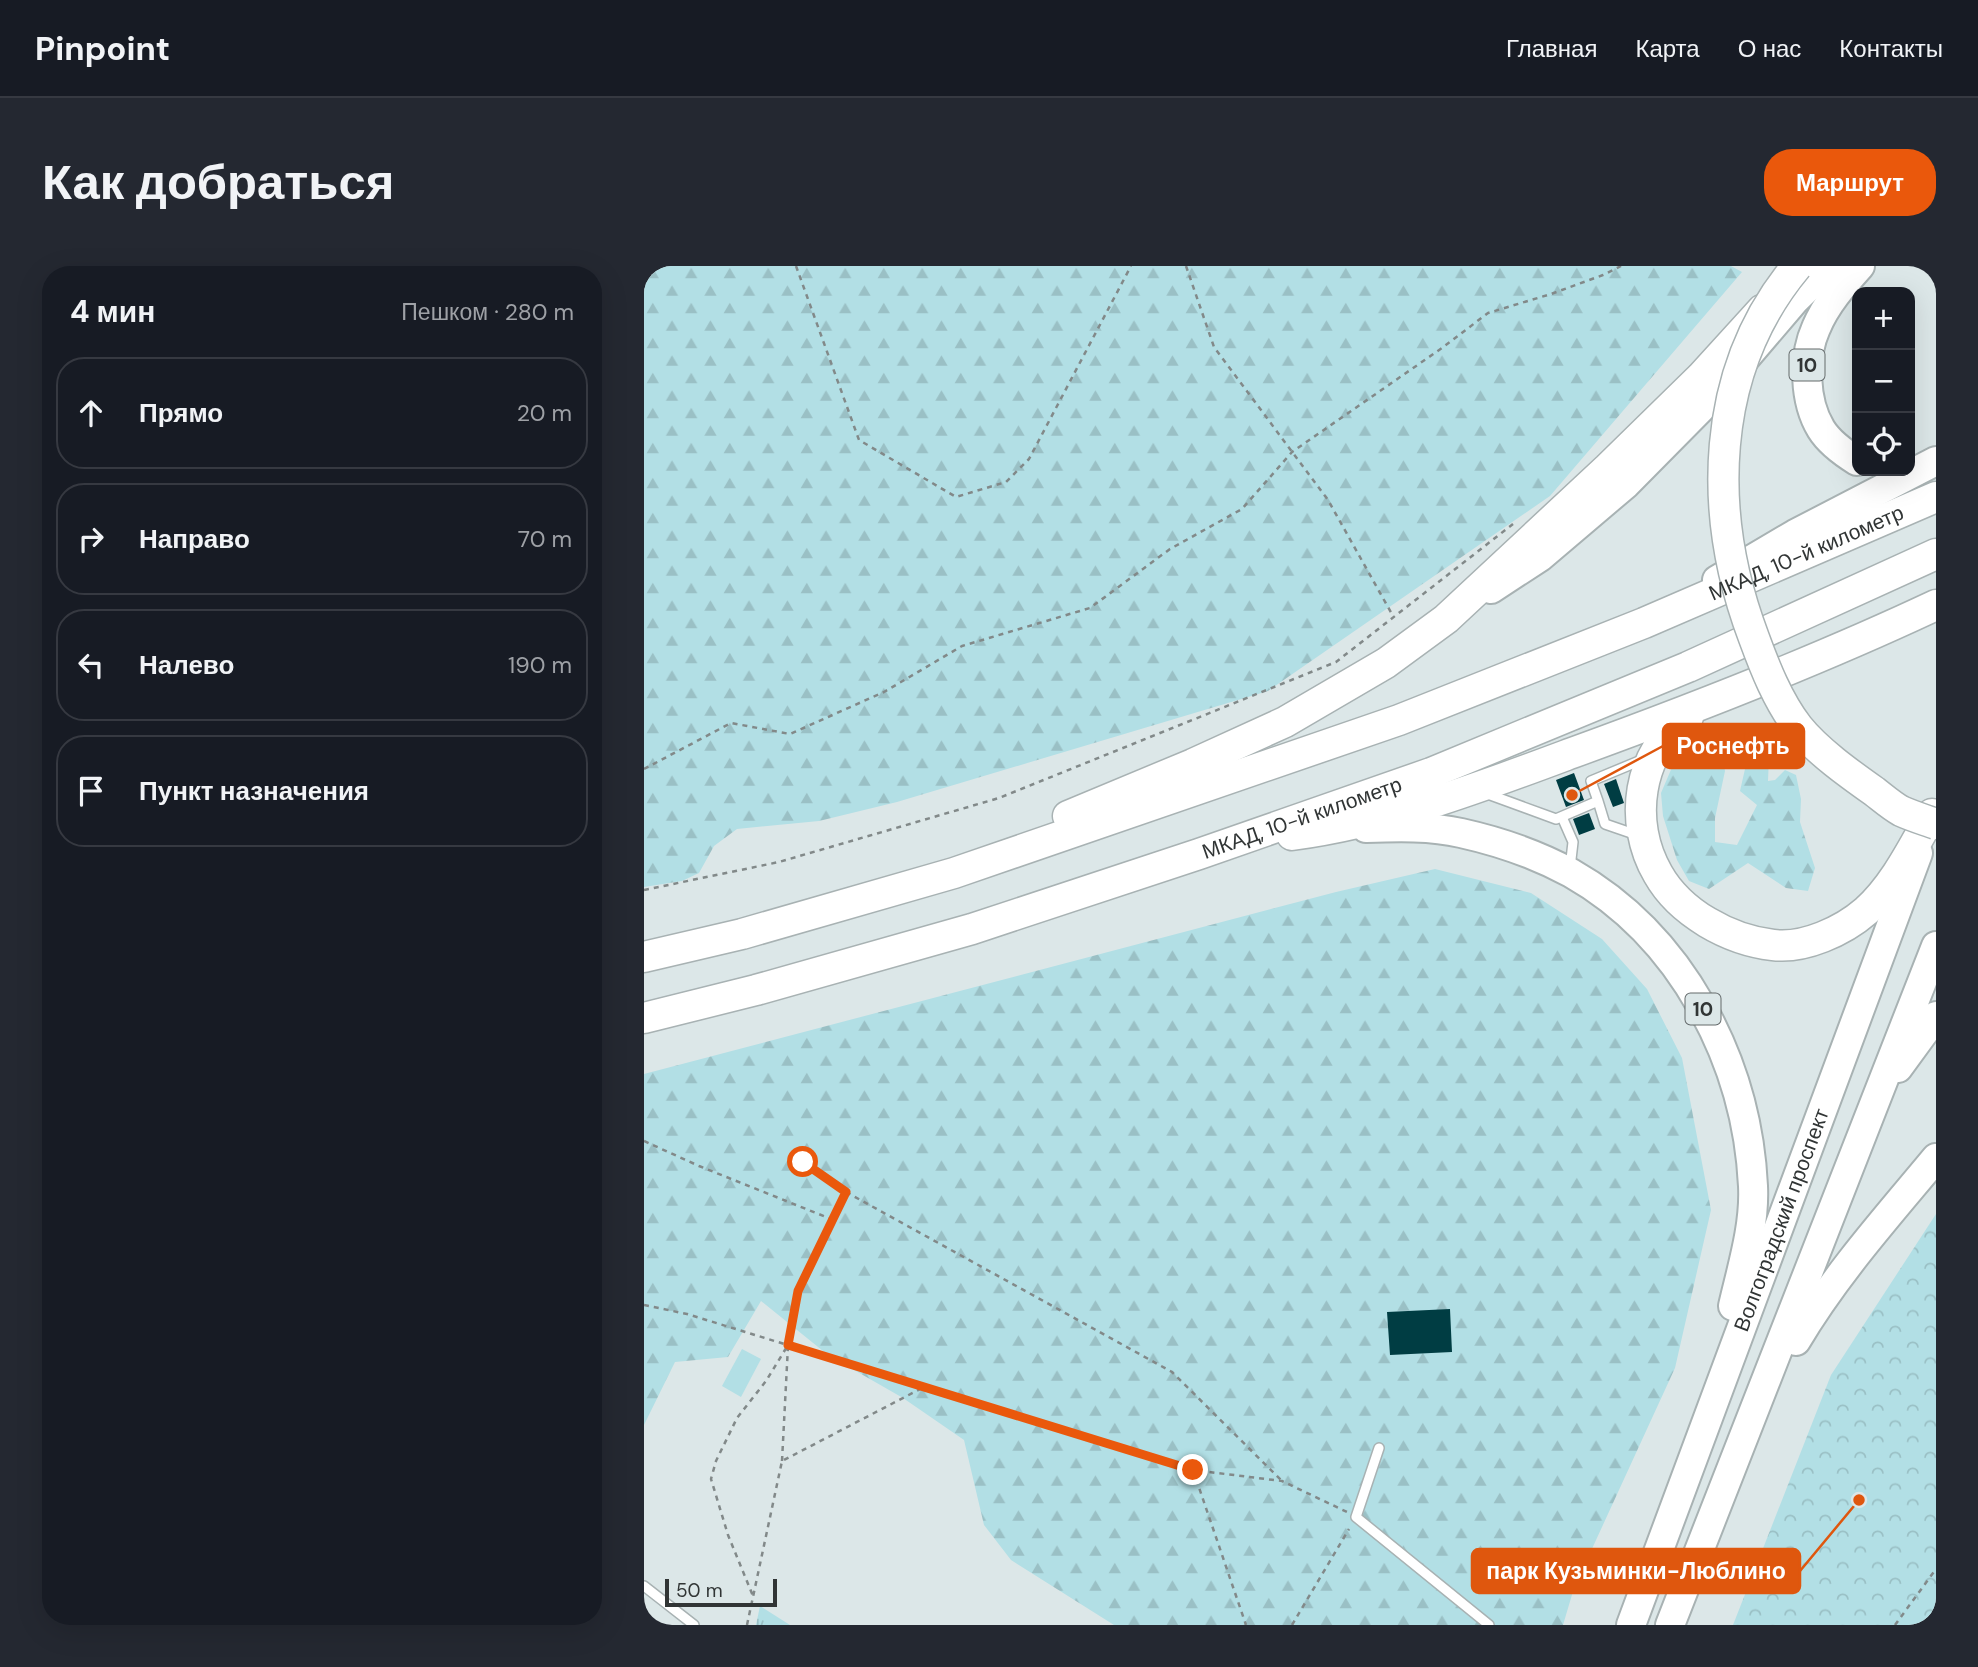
<!DOCTYPE html>
<html lang="ru">
<head>
<meta charset="utf-8">
<style>
	:root { --surface:#171b24; --page:#242831; --text:#f1f3f6; --muted:#9ea1a6; --line:#363941; --accent:#ea580c }
	body { margin:0; font-family:"DM Sans",sans-serif; background:var(--page); color:var(--text) }
	.controls { position:absolute; right:21px; top:21px; display:grid; overflow:hidden; border-radius:14px; box-shadow:0 7px 28px #0002 }
	.controls button { width:63px; height:63px; display:grid; place-items:center; padding:0; border:0; border-bottom:2px solid var(--line); background:var(--surface); color:var(--text); font:35px sans-serif }
	.scale { position:absolute; left:21px; bottom:18px; width:112px; box-sizing:border-box; padding-left:7px; border:4px solid #313535; border-top:0; font-size:19px; line-height:24px; white-space:nowrap; color:#313535; -webkit-text-stroke:5px #dce7e8; paint-order:stroke }
	.stop { position:absolute; width:21px; height:21px; margin:-16px; border:5px solid #ea580c; border-radius:50%; background:#fff }
	.stop.end { background:#ea580c; border-color:#fff; box-shadow:0 2px 7px #0008 }
	.list { margin:0; padding:0; list-style:none }
	h2 { display:flex; justify-content:space-between; align-items:center; height:91px; margin:0; padding:0 28px; font-size:30px }
	h2 small { font-size:23px; font-weight:400; color:var(--muted) }
	.list li { display:grid; grid-template-columns:46px 1fr auto; gap:21px; align-items:center; box-sizing:border-box; height:112px; margin:0 14px 14px; padding:0 14px; border:2px solid var(--line); border-radius:28px }
	.list b { display:block; font-size:26px; white-space:nowrap }
	.list em { font-size:23px; font-style:normal; color:var(--muted) }
	.icon { flex:none; width:38px; height:38px; fill:none; stroke:currentColor; stroke-width:2; stroke-linecap:round; stroke-linejoin:round }
	.map { position:relative; flex:none; width:1292px; height:1359px; overflow:hidden; border-radius:28px }
	header { display:flex; align-items:center; gap:42px; box-sizing:border-box; height:98px; padding:0 35px; background:var(--surface); border-bottom:2px solid var(--line) }
	header strong { font-size:33px }
	nav { display:flex; gap:38px; margin-inline-start:auto; font-size:24px }
	.intro { display:flex; align-items:center; justify-content:space-between; box-sizing:border-box; height:168px; padding:0 42px }
	h1 { margin:0; font-size:49px }
	.button { padding:18px 32px; border-radius:28px; background:var(--accent); color:#fff; font-size:24px; font-weight:700 }
	main { display:flex; gap:42px; padding:0 42px }
	aside { flex:1; background:var(--surface); border-radius:28px; box-shadow:0 7px 28px #0002 }
	.map>svg:first-child { display:block }
</style>
</head>
<body>
<header>
<strong>Pinpoint</strong>
<nav><a>Главная</a><a>Карта</a><a>О нас</a><a>Контакты</a></nav>
</header>
<div class="intro"><h1>Как добраться</h1><a class="button">Маршрут</a></div>
<main>
<aside>
<h2>4 мин<small>Пешком · 280 m</small></h2>
<ul class="list">
<li><svg class="icon" aria-label="ahead" viewBox="0 0 24 24"><path d="M12 20V5M6 11l6-6 6 6"/></svg><div><b>Прямо</b></div><em>20 m</em></li>
<li><svg class="icon" aria-label="right" viewBox="0 0 24 24"><path d="M7 20v-9h11M14 6l5 5-5 5"/></svg><div><b>Направо</b></div><em>70 m</em></li>
<li><svg class="icon" aria-label="left" viewBox="0 0 24 24"><path d="M17 20v-9H6M10 6l-5 5 5 5"/></svg><div><b>Налево</b></div><em>190 m</em></li>
<li><svg class="icon" aria-label="arrive" viewBox="0 0 24 24"><path d="M6 21V4h12l-3 4 3 4H6"/></svg><div><b>Пункт назначения</b></div></li>
</ul>
</aside>
<div class="map">
<svg width="1292" height="1359" viewBox="0 0 1292 1359">
	<defs>
		<pattern id="grass-tufts" width="24" height="20" patternUnits="userSpaceOnUse" patternTransform="scale(1.75)"><rect width="24" height="20" fill="#b2dfe5"/><path d="M3 7l-1-3M5 7V3M7 7l1-3M15 17l-1-3M17 17v-4M19 17l1-3" fill="none" stroke="#9ac0c5"/></pattern>
		<pattern id="forest-firs" width="22" height="20" patternUnits="userSpaceOnUse" patternTransform="scale(1.75)"><rect width="22" height="20" fill="#b2dfe5"/><path d="M5 1l3.5 6h-7zM16 11l3.5 6h-7z" fill="#9ac0c5"/></pattern>
		<pattern id="park-crowns" width="20" height="18" patternUnits="userSpaceOnUse" patternTransform="scale(1.75)"><rect width="20" height="18" fill="#b2dfe5"/><path d="M2 6a3 3 0 1 1 6 0M12 15a3 3 0 1 1 6 0" fill="none" stroke="#9ac0c5"/></pattern>
	</defs>
	<rect width="100%" height="100%" fill="#dce7e8"/>
	<!-- grass -->
	<path fill="url(#grass-tufts)" d="M116,1340L146,1359H112Z"/>
	<!-- forest -->
	<path fill="url(#forest-firs)" d="M0,0H1087L1098,6L906,230L624,425L253,536L175,555L93,563L70,580L55,607L38,615L0,621Z
		M1106,460L1126,468L1124,515L1131,514L1141,504L1152,509L1157,533L1156,556L1171,602L1164,625L1142,622L1104,597L1065,623L1045,615L1033,594L1019,550L1017,527L1035,485L1055,477L1077,483L1081,505L1071,552V576L1093,579L1113,539L1096,525L1101,503L1097,480Z
		M791,603L887,627L958,673L1003,723L1038,792L1067,944L1031,1102L930,1322L919,1359H470L367,1294L340,1259L320,1174L259,1132L184,1089L117,1035L84,1091L31,1096L0,1159V808L692,626Z"/>
	<!-- park -->
	<path fill="url(#park-crowns)" d="M1292,948V1359H1089L1187,1109Z"/>
	<!-- garden -->
	<path fill="#b2dfe5" d="M98,1083L117,1093L97,1131L78,1120Z"/>
	<!-- building -->
	<path fill="#003d43" d="M930,507L940,534L922,541L912,514Z
		M972,513L980,537L969,541L960,518Z
		M945,547L951,563L935,569L929,553Z
		M806,1043L808,1086L746,1089L743,1046Z"/>
	<g fill="none" stroke-linecap="round" stroke-linejoin="round">
		<defs>
			<path id="service" d="M841,527L912,553L954,535L947,515L1000,493
				M954,535L961,558L993,569
				M918,551L929,576L926,602
				M735,1182L712,1251L845,1359
				M0,1320L50,1359"/>
			<g id="primary">
				<path d="M1213,195C1200,187 1185,176 1177,163C1160,135 1159,91 1172,62C1182,38 1199,19 1216,0"/>
				<path d="M1073,314L1151,268L1292,195"/>
				<path d="M847,323L896,291L982,218L1069,130L1151,34L1186,0"/>
				<path d="M722,562C753,561 787,560 817,567C853,575 894,589 927,607C1038,670 1103,795 1109,920C1111,960 1098,1001 1089,1040"/>
				<path d="M1254,802L1292,750"/>
				<path d="M1152,1075C1191,1009 1243,951 1292,892"/>
				<path id="s1" d="M987,1359L1274,587"/>
				<path d="M1026,1359L1292,680"/>
			</g>
			<g id="trunk">
				<path d="M1044,451C993,485 984,557 1014,608C1036,647 1085,674 1129,679C1160,683 1199,665 1222,645C1251,619 1269,581 1288,548"/>
				<path d="M424,550L549,498L641,456L742,397L802,353L964,202L1057,111L1118,44"/>
				<path d="M648,569C745,556 837,521 928,487C1052,442 1173,395 1292,339"/>
				<path id="s2" d="M0,691L98,668L310,607L755,454L1000,357L1292,231"/>
				<path id="s3" d="M0,752L112,724L328,663L555,588L787,507L1044,401L1292,288"/>
			</g>
		</defs>
		<!-- service casing -->
		<use href="#service" stroke="#a8b2b3" stroke-width="12"/>
		<!-- primary casing -->
		<use href="#primary" stroke="#a8b2b3" stroke-width="32"/>
		<!-- trunk casing -->
		<use href="#trunk" stroke="#a8b2b3" stroke-width="33"/>
		<!-- path -->
		<path stroke="#828989" stroke-width="2.5" stroke-dasharray="5 5" stroke-linecap="butt" d="M152,0L215,174L312,231L362,216L385,193L487,0
			M542,0L570,81L684,234L749,350
			M0,503L87,457L146,468L240,426L318,380L446,342L526,283L598,243L648,186L798,82L844,47L907,28L959,9L977,0
			M0,624L135,596L355,532L692,396L869,258
			M0,875L55,900L187,953L154,1025L144,1079L122,1115L93,1152L72,1195L67,1213L84,1269L109,1330
			M159,896L202,926L187,953
			M202,926L528,1106L638,1215
			M0,1039L43,1048L549,1204L638,1215L703,1246
			M138,1195L144,1080
			M549,1204L602,1359
			M103,1359L138,1195L282,1120
			M648,1359L705,1263
			M1251,1359L1292,1303"/>
		<!-- service -->
		<use href="#service" stroke="#fff" stroke-width="9"/>
		<!-- primary -->
		<use href="#primary" stroke="#fff" stroke-width="28"/>
		<!-- trunk -->
		<use href="#trunk" stroke="#fff" stroke-width="30"/>
		<defs>
			<path id="trunk-bridge" d="M1153,0C1065,105 1063,248 1110,372C1121,402 1134,435 1154,461C1173,485 1207,509 1231,526C1240,533 1248,540 1257,545C1268,550 1281,554 1292,558"/>
		</defs>
		<!-- trunk-bridge casing -->
		<use href="#trunk-bridge" stroke="#a8b2b3" stroke-width="33" stroke-linecap="butt"/>
		<!-- trunk-bridge -->
		<use href="#trunk-bridge" stroke="#fff" stroke-width="30"/>
	</g>
	<g fill="none" stroke-linecap="round" stroke-linejoin="round">
		<!-- route -->
		<path stroke="#ea580c" stroke-width="9" d="M159,896L202,926L154,1025L144,1079L549,1204"/>
	</g>
	<g text-anchor="middle" stroke-width="7" stroke-linejoin="round" paint-order="stroke">
		<!-- shield labels -->
		<g fill="#dce7e8" stroke="#646a6b" stroke-width="2">
			<rect x="1145.5" y="83.5" width="35" height="31" rx="5"/>
			<rect x="1041.5" y="727.5" width="35" height="31" rx="5"/>
		</g>
		<g font-size="19" font-weight="bold" fill="#313535">
			<text x="1163" y="106">10</text>
			<text x="1059" y="750">10</text>
		</g>
		<!-- street labels -->
		<g font-size="21" fill="#313535" stroke="#dce7e8">
			<text dy="7" stroke="none"><textPath href="#s2" startOffset="1232">МКАД, 10-й километр</textPath></text>
			<text dy="7" stroke="none"><textPath href="#s3" startOffset="688">МКАД, 10-й километр</textPath></text>
			<text dy="7" stroke="none"><textPath href="#s1" startOffset="432">Волгоградский проспект</textPath></text>
		</g>
	</g>
	<!-- callouts -->
	<path fill="none" stroke="#df570e" stroke-width="2.5" d="M928 529L1019 480M1215 1234L1156 1305"/>
	<g fill="#df570e" stroke="#dce7e8" stroke-width="2.5">
		<circle cx="928" cy="529" r="7"/>
		<circle cx="1215" cy="1234" r="7"/>
	</g>
	<g fill="#df570e" stroke="#df570e" stroke-width="2.5">
		<rect x="1019" y="458" width="141" height="44" rx="7"/>
		<rect x="828" y="1283" width="328" height="44" rx="7"/>
	</g>
	<g font-size="23" text-anchor="middle" font-weight="bold" fill="#fff">
		<text x="1089" y="488">Роснефть</text>
		<text x="992" y="1313">парк Кузьминки-Люблино</text>
	</g>
</svg>
<div class="controls">
<button>+</button>
<button>−</button>
<button><svg class="icon" aria-label="locate" viewBox="0 0 24 24"><circle cx="12" cy="12" r="6"/><path d="M12 2v4M12 18v4M2 12h4M18 12h4"/></svg></button>
</div>
<div class="scale">50 m</div>
<div class="stop" style="left:159px;top:896px"></div>
<div class="stop end" style="left:549px;top:1204px"></div>
</div>
</main>
</body>
</html>
